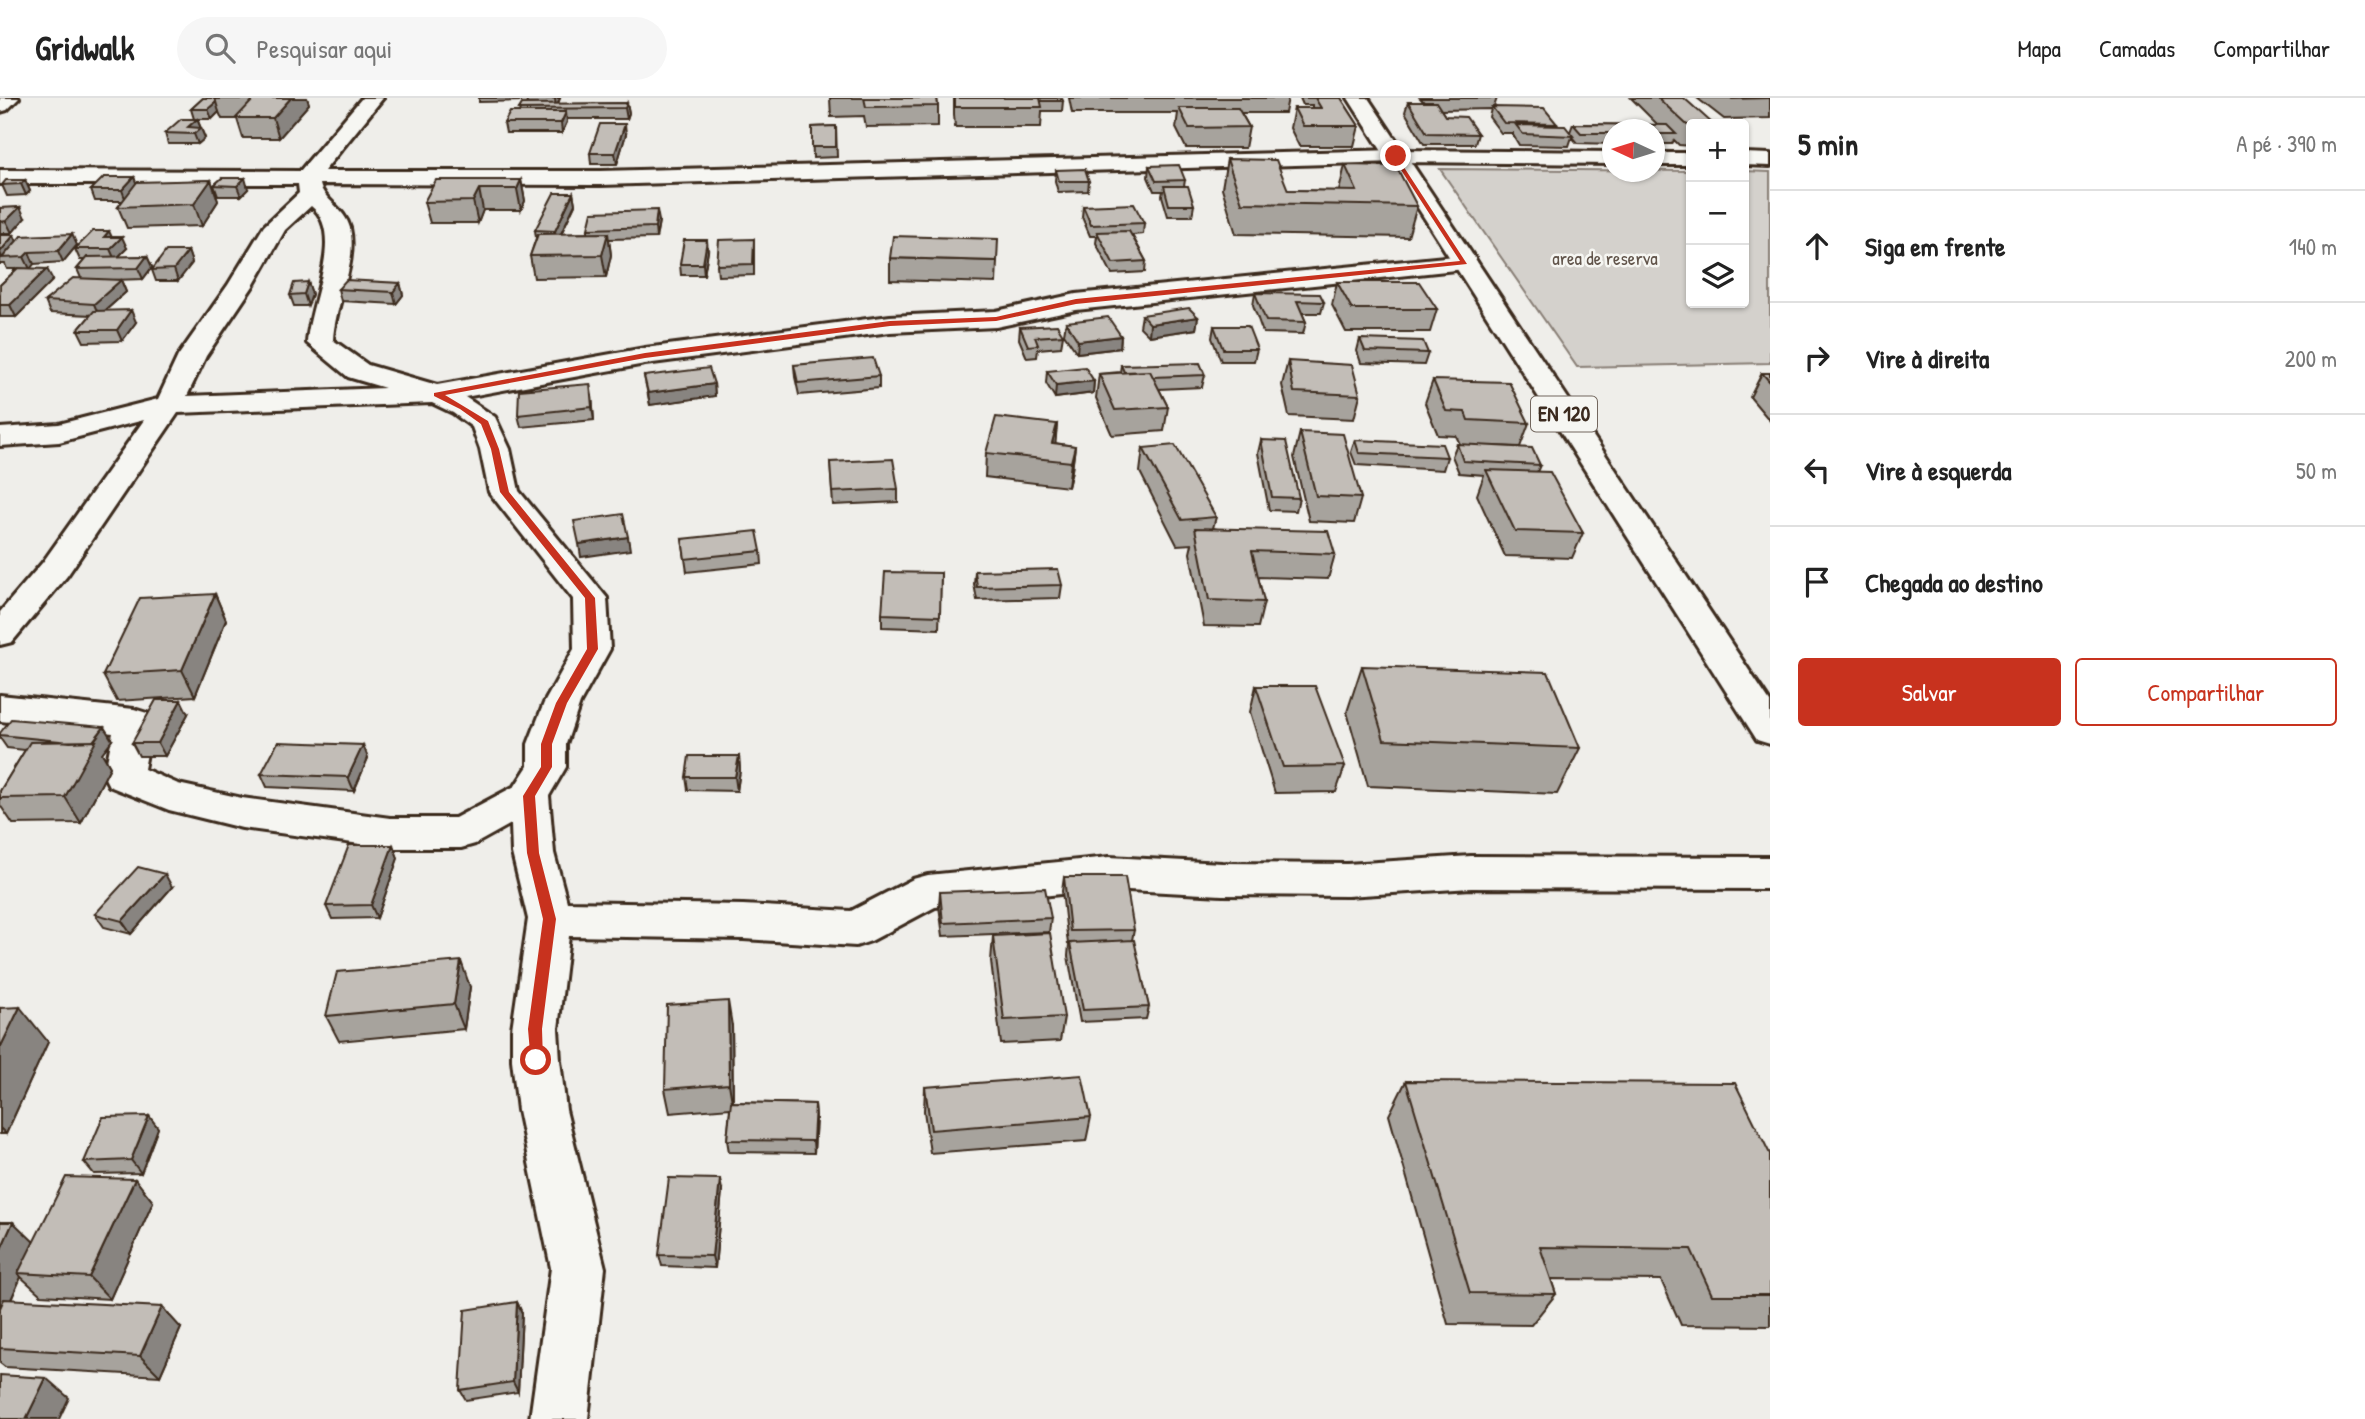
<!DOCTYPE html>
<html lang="pt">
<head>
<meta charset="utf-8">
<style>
	:root { --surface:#fff; --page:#f6f6f6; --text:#222; --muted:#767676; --line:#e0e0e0; --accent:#c8321e }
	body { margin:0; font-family:"Patrick Hand",sans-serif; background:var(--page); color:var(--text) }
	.controls { position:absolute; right:21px; top:21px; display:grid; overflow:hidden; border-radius:7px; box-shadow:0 2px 5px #0004 }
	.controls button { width:63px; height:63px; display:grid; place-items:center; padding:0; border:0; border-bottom:2px solid var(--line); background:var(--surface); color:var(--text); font:35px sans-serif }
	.compass { position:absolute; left:1602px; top:21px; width:63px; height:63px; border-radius:50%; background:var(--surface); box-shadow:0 2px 5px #0004; rotate:274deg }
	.stop { position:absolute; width:21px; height:21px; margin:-16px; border:5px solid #c8321e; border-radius:50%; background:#fff }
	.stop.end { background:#c8321e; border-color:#fff; box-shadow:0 2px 7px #0008 }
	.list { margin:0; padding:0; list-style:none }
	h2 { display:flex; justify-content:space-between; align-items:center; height:91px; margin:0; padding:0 28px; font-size:30px }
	h2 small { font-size:23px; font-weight:400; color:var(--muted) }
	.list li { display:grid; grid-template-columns:46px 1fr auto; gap:21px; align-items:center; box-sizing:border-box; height:112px; padding:0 28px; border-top:2px solid var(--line) }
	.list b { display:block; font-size:26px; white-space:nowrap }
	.list em { font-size:23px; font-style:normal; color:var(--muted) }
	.actions { display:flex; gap:14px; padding:21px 28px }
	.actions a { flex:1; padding:16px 0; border:2px solid var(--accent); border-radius:7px; text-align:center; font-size:24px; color:var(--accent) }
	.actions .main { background:var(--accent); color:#fff }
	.icon { flex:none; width:38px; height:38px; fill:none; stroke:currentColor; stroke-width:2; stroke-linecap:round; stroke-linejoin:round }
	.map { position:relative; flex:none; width:1770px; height:1321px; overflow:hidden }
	header { display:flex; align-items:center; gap:42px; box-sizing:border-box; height:98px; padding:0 35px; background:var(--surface); border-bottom:2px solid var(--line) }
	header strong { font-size:33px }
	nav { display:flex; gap:38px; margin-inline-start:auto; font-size:24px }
	.search { width:490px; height:63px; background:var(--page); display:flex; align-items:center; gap:18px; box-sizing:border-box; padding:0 24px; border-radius:38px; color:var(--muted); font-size:26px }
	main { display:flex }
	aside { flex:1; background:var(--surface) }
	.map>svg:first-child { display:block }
</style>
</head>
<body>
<header>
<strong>Gridwalk</strong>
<div class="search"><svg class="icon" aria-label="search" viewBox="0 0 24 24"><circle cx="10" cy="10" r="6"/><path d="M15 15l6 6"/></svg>Pesquisar aqui</div>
<nav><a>Mapa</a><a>Camadas</a><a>Compartilhar</a></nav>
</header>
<main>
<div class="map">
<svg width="1770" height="1321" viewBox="0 0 1770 1321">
	<rect width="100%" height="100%" fill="#efeeea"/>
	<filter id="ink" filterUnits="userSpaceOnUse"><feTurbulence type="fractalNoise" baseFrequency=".0143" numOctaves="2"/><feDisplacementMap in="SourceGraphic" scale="14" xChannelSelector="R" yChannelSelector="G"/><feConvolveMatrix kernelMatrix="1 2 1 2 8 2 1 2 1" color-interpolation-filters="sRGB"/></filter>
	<g filter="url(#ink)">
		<!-- green -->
		<path fill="#d4d1cc" stroke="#887e75" stroke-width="2" d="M1440,71L1691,73V205H1744V73L1770,74V265L1577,269Z"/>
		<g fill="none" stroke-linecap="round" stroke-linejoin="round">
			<defs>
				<path id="minor" d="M0,0H19L7,12L0,14Z
					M362,0H383L324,73H601L1396,52L1612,54V66L1396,64L601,87L320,86C323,102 345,110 350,130C358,166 335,205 333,242L368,267L437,287L645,250L890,218L996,213L1076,196L1465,157L1474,159L1477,164L1474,169L1465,171L1076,212L996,229L890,234L645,266L465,299L495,319L510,351L519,393L607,500L610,551L580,605L566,646V669L549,698L554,755L567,804L743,807L851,813L913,781L928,777L1109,759L1222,765L1347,766L1471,758L1770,759V791L1471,790L1347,798L1222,797L1109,791L935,809L871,843L856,848L743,841L569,838L558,931L560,962L566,1012L605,1170L588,1321H530L551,1170L518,1012L512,962V931L528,821L512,755L511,726L475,746L461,750H390L242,730L169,712L109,688L104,678L113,635L0,623V597L134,611L147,615L153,624L144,671L178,686L242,700L390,720H455L515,688L528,668V646L544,605L574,551L573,501L489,394L480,351L472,329L453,315L432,305L178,315L67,478L12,544L0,547V514L43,464L144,322L59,344L0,348V330L59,326L158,301L178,258L228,187L264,128L299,95L298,86H0V72L300,73ZM311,108C346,136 309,205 307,245L348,279L385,290L187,298L206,258L253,188L285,132Z
					M1654,55H1691V67H1654Z
					M1744,55L1770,56V68L1744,67Z"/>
				<path id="major" d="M1348,0H1368L1770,604V646L1757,642Z"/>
			</defs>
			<!-- minor casing -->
			<use href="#minor" stroke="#3b2a1e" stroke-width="6"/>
			<!-- major casing -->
			<use href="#major" stroke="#3b2a1e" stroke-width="6"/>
			<!-- minor -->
			<use href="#minor" fill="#f6f6f2" fill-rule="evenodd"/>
			<!-- major -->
			<use href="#major" fill="#f6f6f2" fill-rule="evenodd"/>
		</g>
		<!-- wall -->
		<path fill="#a7a39d" stroke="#3b2a1e" stroke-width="2" d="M203,0H307L309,6L279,40H243L237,21H222L219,14L212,21H194L191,11Z
			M479,0H525L524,3L479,4Z
			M560,0L558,6L627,5L629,15L627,21H567V24L562,35H506L504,25L520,14L519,11L527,6L526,1Z
			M830,0H937L938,8V28L866,29L864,18L831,19Z
			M954,0L1063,3L1062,13H1042L1041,29H955L954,16Z
			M1069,0H1288L1285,15H1241L1249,29L1245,50H1186L1176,30L1178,15H1072Z
			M1300,0H1341L1359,28L1354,48H1299L1290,30L1294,10H1312V7H1303Z
			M1420,0H1497L1494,9L1557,26L1556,28L1570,34L1573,26L1658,27L1631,0H1684L1691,26V48L1679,47L1674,42L1672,46H1655V32H1613V46L1577,45L1572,39L1569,48L1519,47L1513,37V35H1501L1489,19L1491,11L1441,12L1445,18L1478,36L1475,46H1424L1405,14L1408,4H1424Z
			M1697,0H1770V20L1724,21Z
			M197,21L205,40L198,46H168L165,35Z
			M836,28L837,59L813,60L812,29Z
			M626,36L617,66H591L590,55Z
			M1227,61L1288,92L1339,93L1345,67L1417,108L1408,139L1236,136L1222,90Z
			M1149,68L1185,82L1184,88L1194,107L1192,118H1168L1162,98L1163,93H1154L1148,79Z
			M1056,72L1089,83L1088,93L1058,94L1055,83Z
			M134,79L136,85L211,82L218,103L202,128L127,130L118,109L123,103H95L91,92Z
			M222,80L248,91L241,98H218L214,87Z
			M25,82L30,93L26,97L7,98L2,87Z
			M521,82L525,103L521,112H483L478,125H430L424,104Z
			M573,95L575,106L561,136L588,135V131L659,123L656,140L609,141L611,157L606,179L534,180L530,158L536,140L535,132Z
			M1083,108L1144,125L1143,136L1132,137L1146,163L1145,174L1112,176L1096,145L1097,138H1090L1082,119Z
			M0,110L25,120L12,135H0Z
			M0,137L17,143L77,147L63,164L34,166L30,170L53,182L16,219H0V187L17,171H7L5,166H0Z
			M112,139L127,150L118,159L147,158L152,169L143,181L113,182H121L126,194L105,213L136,224L122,243L84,244L78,232L91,217L50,215L45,203L81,180L77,171L85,162H80L75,151Z
			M754,141V177L718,178L717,167Z
			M188,153L192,165L178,183H156L152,172Z
			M708,153L704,177H681L680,166Z
			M890,160L997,163L996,185L890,182Z
			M308,184L312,196L308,208H294L290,197Z
			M1337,184L1437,211L1430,234H1346L1332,207Z
			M400,185L403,197L396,206L341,203L338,191Z
			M1255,195L1324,204L1321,215H1302L1306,224L1303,236L1263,235L1253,207Z
			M1142,217L1198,219L1196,231L1149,238L1140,229Z
			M1066,224L1121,238L1120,250L1077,255L1064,236Z
			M1214,228L1257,251L1254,263H1221L1212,240Z
			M1020,229L1063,237L1061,249L1038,251L1037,259L1027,260L1019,241Z
			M1360,241L1428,255L1424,267L1361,265L1357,253Z
			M1288,263L1360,297L1354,321L1289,318L1282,287Z
			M794,267L879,278V290L799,297L795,279Z
			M1121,267L1205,277L1202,289L1159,291L1168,309L1164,333L1112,337L1096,300L1099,276L1120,274Z
			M1047,273L1094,283L1093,295L1055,300L1046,285Z
			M1762,275H1770V323L1750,299Z
			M644,278L714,286L715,298L650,307Z
			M1433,282L1529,325L1520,349L1493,348L1540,367L1537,374L1583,435L1572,460L1505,458L1477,397L1484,377L1459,375L1452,358L1457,346H1460L1456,338L1438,337L1425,305Z
			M592,298L594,322L521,329L518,317Z
			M1057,326L1055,345L1075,348L1072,372L1068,389L985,379L986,355Z
			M1300,334L1361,400L1354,425L1309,423L1294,359Z
			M1261,342L1299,400L1296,413L1269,412L1258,355Z
			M1355,342L1447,359L1443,372L1356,367L1351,354Z
			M1143,350L1216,419L1213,430L1335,456L1328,481L1258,479L1264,504L1258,529L1204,528L1190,455L1192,446L1177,447L1140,374Z
			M830,364L898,391V404L833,407Z
			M682,441L761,453L762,466L687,474Z
			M975,473L1062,487L1060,500L977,502L974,486Z
			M941,475L939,531L882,529V516Z
			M215,496L226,522L195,598L117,603L103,577Z
			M1362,568L1580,650L1557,696L1368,688L1347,614Z
			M1256,588L1345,668L1336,694L1275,695L1250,614Z
			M188,616L165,658H139L132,645Z
			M0,635L112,642L102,655L110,669L81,725L13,726L0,707V693L25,652L7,650L0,640Z
			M363,647L368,660L354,693L267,689L261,676Z
			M739,658L740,672L737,693L688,692L686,679Z
			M393,747L398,760L377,820L332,821L326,808Z
			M1064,779L1134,832L1132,842L1149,909L1146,921L1080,924L1068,858L1069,846H1068L1062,793Z
			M172,789L131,836L104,829L95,816Z
			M940,794L1051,820L1049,834L943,838L939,808Z
			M993,838L1064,919L1060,943L1001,946L991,863Z
			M470,889L464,931L339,943L326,918Z
			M0,910L48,944L6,1036H0Z
			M732,928L733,1004L815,1006L816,1018L814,1055L729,1054L727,1042L730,1010L670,1015L665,991Z
			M1406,983L1770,1056V1228L1681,1227L1661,1182L1551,1181L1556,1196L1531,1227L1448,1226L1389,1017Z
			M925,989L1091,1019L1086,1043L930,1055L924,1013Z
			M149,1018L158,1030L141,1075L94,1076L84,1064Z
			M135,1081L153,1104L110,1201L41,1197L21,1179L11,1202L181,1230L160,1278L5,1269L0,1265V1124L34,1144Z
			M722,1092L715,1170L662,1168L659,1157Z
			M517,1204L522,1215L518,1294L466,1302L460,1292Z"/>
		<!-- shaded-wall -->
		<path fill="#888480" stroke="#3b2a1e" stroke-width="2" d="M291,0H307L309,6L279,40L273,20Z
			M555,0H560L556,11L555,1Z
			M216,4L219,14L212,21L208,11Z
			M627,5L629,15L627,21L625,10Z
			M566,14L567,24L562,35L561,25Z
			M197,21L205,40L198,46L194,36L188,29Z
			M625,26L626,36L617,66L615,55Z
			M134,79L138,90L126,103L122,92Z
			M245,80L248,91L241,98L237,88Z
			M25,82L30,93L26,97L21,86Z
			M211,82L218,103L202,128L194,106Z
			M521,82L525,103L521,112L517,91Z
			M479,91L483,112L478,125L473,103Z
			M573,95L575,106L557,144L555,133Z
			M20,109L25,120L12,135L6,123Z
			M657,112L659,123L656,140L655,129Z
			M109,133L114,144L104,139Z
			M608,135L611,157L606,179L602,157Z
			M72,136L77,147L63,164L58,153Z
			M14,137L19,148L2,160L0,154Z
			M122,139L127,150L115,162L110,151Z
			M707,142L708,153L704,177L703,166Z
			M188,153L192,165L178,183L174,171Z
			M29,154L34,166L30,171L24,159Z
			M147,158L152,169L143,181L138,170Z
			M47,171L53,182L16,219L10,207Z
			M121,182L126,194L99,218L94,206Z
			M308,184L312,196L308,208L304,196Z
			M400,185L403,197L396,206L393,194Z
			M131,212L136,224L122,243L117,232Z
			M1198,219L1196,231L1149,238L1150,226Z
			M1121,238L1120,250L1077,255L1078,243Z
			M1094,283L1093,295L1055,300L1056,287Z
			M590,286L592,298L594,322L592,309Z
			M714,286L715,298L650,307L648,295Z
			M1057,326L1055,350L1052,345Z
			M1075,348L1072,372L1068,389L1071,364Z
			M628,439L630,452L581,459L579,446Z
			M215,496L226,522L195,598L182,572Z
			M181,602L188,616L165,658L158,645Z
			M104,629L112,642L102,655L110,669L81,725L65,699L92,646Z
			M363,647L368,660L354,693L348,679Z
			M739,658L740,672L737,693L735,679Z
			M393,747L398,760L377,820L371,807Z
			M165,776L172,789L131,836L122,823Z
			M461,863L470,889L464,931L454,906Z
			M728,903L732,928L733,1010L729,986Z
			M20,909L48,944L6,1036L0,1030V950Z
			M815,1006L816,1018L814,1055L813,1043Z
			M149,1018L158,1030L141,1075L131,1062Z
			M135,1081L153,1104L110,1201L89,1179Z
			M720,1081L722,1092L715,1170L712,1158Z
			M13,1124L36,1146L18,1175L21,1179L4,1217L0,1214V1153Z
			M517,1204L522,1215L518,1294L513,1284Z
			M162,1209L181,1230L160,1278L140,1258Z
			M46,1280L69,1300L59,1321H26Z"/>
		<!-- building -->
		<path fill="#c2bdb7" stroke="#3b2a1e" stroke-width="2" d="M203,0H216L215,1L216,4L208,11H191Z
			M216,0H291L273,20H236L254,1H215Z
			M527,0H555L526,1Z
			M864,0H937L938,8L866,9Z
			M955,0H1040L1042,9H955Z
			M1040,0H1062L1063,3H1041Z
			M1315,0H1341L1359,28H1303L1294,10H1321Z
			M1658,0H1684L1713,26L1687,27Z
			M1731,0H1770L1732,1Z
			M1408,4H1436L1445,18L1466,19L1478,36L1427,35Z
			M627,5L625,10L519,11L522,6Z
			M1492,9L1544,10L1557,26L1504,25Z
			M1179,10H1238L1249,29L1189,30Z
			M510,14H566L561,25H504Z
			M181,21H197L188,29L201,30L194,36L165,35Z
			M600,26H625L615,55H590Z
			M1573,26L1667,27L1676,36H1655V32H1613V35H1581Z
			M1516,27L1565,28L1573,38L1523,36Z
			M836,28V49H812V29Z
			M1227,61L1276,62L1288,92L1357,93L1345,67L1396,68L1417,108L1242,105Z
			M1179,67L1185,82L1156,83L1149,68Z
			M1085,71L1089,83H1059L1056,72Z
			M104,79H134L122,92H91Z
			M222,80H245L237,88L214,87Z
			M6,82H25L21,86L2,87Z
			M211,82L194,106L118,109L137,84Z
			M436,82H521L517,91H479L473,103L424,104Z
			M1164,88H1188L1194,107H1169Z
			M554,95H573L555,133L535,132Z
			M1134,106L1144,125L1091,127L1083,108Z
			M20,109L6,123L0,124V110Z
			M657,112L655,129L588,131L592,114Z
			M93,133H109L104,139H122L110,151H75Z
			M1129,133L1146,163L1113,165L1097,134Z
			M608,135L602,157L530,158L538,136Z
			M72,136L58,153L29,154L24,159L2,160L21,138Z
			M0,137H14L0,154Z
			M893,138L998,141L997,163L890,160Z
			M754,141L753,166L717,167L719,142Z
			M684,142H707L703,166H680Z
			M166,153H188L174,171L152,172Z
			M147,158L138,170L77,171L87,159Z
			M18,170L47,171L10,207H0V187Z
			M73,180L121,182L94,206L45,203Z
			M346,182L400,185L393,194L338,191Z
			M308,184L304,196L290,197L294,185Z
			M1337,184H1419L1437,211H1352Z
			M1255,195L1320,196L1324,204L1297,203L1306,224L1266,223Z
			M1189,210L1198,219L1150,226L1142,217Z
			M131,212L117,232H78L94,213Z
			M1108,219L1121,238L1078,243L1066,224Z
			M1057,227L1063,237L1035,239L1038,247L1028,248L1020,229Z
			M1214,228H1248L1257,251H1223Z
			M1360,241L1423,243L1428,255L1365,253Z
			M873,260L879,278L798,285L794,267Z
			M1288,263L1352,267L1360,297L1294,294Z
			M1200,265L1205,277L1153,279L1150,273L1124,274L1121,267Z
			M1085,269L1094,283L1056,287L1047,273Z
			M709,270L714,286L648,295L644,278Z
			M1150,273L1168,309L1115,312L1099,276Z
			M1762,275H1770V284Z
			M1433,282L1509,284L1529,325L1468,322L1465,314L1446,313Z
			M590,286L592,309L518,317L519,292Z
			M996,319L1057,326L1052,345L1075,348L1071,364L986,355Z
			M1300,334L1343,336L1361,400L1316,398Z
			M1261,342L1286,343L1299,400L1272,399Z
			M1355,342L1442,346L1447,359L1359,355Z
			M1457,346L1532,350L1540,367L1463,363Z
			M1175,347L1216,419L1182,422L1143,350Z
			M893,361L898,391L832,394L830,364Z
			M1486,372L1550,374L1583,435L1515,433Z
			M623,416L628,439L579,446L574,423Z
			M1195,430L1328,433L1335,456L1252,453L1264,504L1209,502Z
			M757,433L761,453L685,461L682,441Z
			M1058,471L1062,487L977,489L975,473Z
			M885,474L941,475L940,518L882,516Z
			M215,496L182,572L103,577L140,500Z
			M1362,568L1548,574L1580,650L1384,642Z
			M1256,588H1315L1345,668L1283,669Z
			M156,602H181L158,645H132Z
			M11,621L104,629L93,643L70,644L0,637V635Z
			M96,643L65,699L0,700V693L30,644Z
			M278,644L363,647L348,679L261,676Z
			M689,658H739L735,679H686Z
			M349,747H393L371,807L326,808Z
			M138,769L165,776L122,823L95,816Z
			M1064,779H1125L1134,832L1070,833Z
			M1045,790L1051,820L943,825L940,794Z
			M1050,835L1064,919L1004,922L993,838Z
			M1134,842L1149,909L1083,912L1070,845Z
			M461,863L454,906L326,918L337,874Z
			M728,903L729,986L665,991L667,907Z
			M20,909L0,950V910Z
			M1082,977L1091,1019L931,1032L925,989Z
			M1406,983L1735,985L1770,1056V1197H1712L1691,1151L1540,1149L1556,1196L1470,1195Z
			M731,1004L815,1006L813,1043L727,1042Z
			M149,1018L131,1062L84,1064L103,1019Z
			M66,1079L135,1081L89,1179L18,1175Z
			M669,1080L720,1081L712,1158L659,1157Z
			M0,1124H13L0,1153Z
			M4,1201L162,1209L140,1258L0,1250V1210Z
			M517,1204L513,1284L460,1292L465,1212Z
			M0,1277L46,1280L26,1321H0Z"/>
	</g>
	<!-- route -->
	<path fill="#c8321e" d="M1396,57L1467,166L1076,206L996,223L890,228L645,260L445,297L488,323L499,351L509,394L595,500L598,551L567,605L552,646V669L535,698L539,755L556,821L542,931L543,962L541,966H531L528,931L543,821L527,755L523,698L541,669V646L556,605L587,551L585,500L500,394L491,351L481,326L460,311L434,298V295L645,255L890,223L996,219L1076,201L1460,163L1392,58Z"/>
	<g text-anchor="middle" stroke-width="5" stroke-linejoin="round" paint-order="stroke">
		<!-- far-park labels -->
		<g font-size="19" fill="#61544a" stroke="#f6f6f2">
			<text x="1605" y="167">area de reserva</text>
		</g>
		<!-- shield labels -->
		<rect fill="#f6f6f2" stroke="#73675e" stroke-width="2" x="1531" y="298.5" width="66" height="35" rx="5"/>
		<g font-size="21" font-weight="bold" fill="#3b2a1e">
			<text x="1564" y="323">EN 120</text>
		</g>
	</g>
</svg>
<div class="controls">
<button>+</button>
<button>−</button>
<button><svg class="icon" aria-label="layers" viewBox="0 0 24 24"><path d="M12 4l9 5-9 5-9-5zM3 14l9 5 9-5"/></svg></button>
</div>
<svg class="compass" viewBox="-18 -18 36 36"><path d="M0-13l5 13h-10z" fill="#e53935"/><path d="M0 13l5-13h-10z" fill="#767676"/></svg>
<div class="stop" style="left:536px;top:962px"></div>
<div class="stop end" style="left:1396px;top:58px"></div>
</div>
<aside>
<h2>5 min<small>A pé · 390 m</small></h2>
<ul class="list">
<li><svg class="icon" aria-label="ahead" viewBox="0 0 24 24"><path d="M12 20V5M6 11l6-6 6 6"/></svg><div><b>Siga em frente</b></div><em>140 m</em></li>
<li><svg class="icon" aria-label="right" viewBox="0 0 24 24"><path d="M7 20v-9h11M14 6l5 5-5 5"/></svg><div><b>Vire à direita</b></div><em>200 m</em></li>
<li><svg class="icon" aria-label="left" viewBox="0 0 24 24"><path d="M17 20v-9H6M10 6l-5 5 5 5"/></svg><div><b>Vire à esquerda</b></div><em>50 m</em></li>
<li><svg class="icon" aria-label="arrive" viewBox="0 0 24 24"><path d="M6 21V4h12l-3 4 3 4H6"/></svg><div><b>Chegada ao destino</b></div></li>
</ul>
<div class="actions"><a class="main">Salvar</a><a>Compartilhar</a></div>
</aside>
</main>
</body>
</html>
